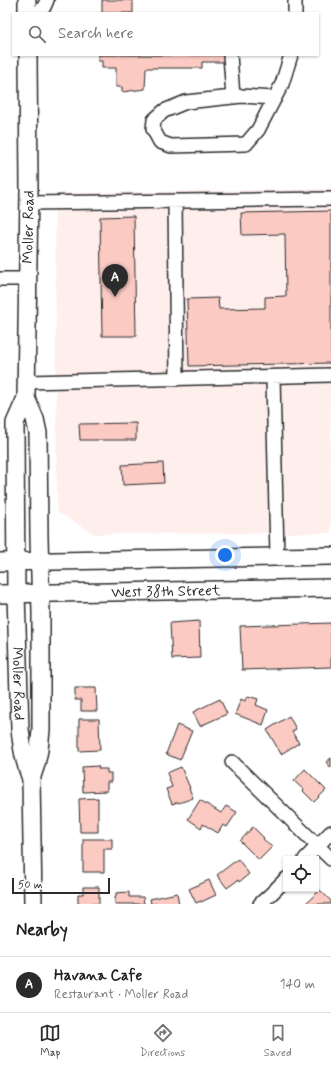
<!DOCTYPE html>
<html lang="en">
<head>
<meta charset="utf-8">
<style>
	:root { --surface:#fff; --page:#f2f2f2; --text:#222; --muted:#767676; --line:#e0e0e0; --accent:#2b2b2b }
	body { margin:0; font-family:Mynerve,sans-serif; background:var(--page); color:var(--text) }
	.controls { position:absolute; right:12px; bottom:12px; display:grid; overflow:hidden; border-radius:0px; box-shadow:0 1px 3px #0004 }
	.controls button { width:36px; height:36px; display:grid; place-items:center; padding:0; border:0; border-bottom:1px solid var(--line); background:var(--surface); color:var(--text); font:20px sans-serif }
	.scale { position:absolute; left:12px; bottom:10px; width:98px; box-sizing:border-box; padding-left:4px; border:2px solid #2b2b2b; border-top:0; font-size:11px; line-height:14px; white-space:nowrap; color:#2b2b2b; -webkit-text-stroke:3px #fff; paint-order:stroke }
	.you { position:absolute; left:225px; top:555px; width:14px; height:14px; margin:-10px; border:3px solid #fff; border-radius:50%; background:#1a73e8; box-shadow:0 0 0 6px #1a73e833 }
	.badge { display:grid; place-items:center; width:26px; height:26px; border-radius:50%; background:var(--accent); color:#fff; font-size:13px; font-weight:700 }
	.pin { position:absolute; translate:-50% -33px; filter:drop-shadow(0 1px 2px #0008) }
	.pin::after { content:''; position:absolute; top:21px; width:14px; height:12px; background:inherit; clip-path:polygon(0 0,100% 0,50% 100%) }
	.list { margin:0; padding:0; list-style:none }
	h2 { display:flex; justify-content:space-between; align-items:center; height:52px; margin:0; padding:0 16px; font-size:17px }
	h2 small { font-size:13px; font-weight:400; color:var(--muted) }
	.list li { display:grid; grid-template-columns:26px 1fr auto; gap:12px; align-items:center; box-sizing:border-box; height:56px; padding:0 16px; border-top:1px solid var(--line) }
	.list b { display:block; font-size:15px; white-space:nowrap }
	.list p { margin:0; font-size:13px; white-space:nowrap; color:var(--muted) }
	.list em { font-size:13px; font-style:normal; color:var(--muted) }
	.icon { flex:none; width:22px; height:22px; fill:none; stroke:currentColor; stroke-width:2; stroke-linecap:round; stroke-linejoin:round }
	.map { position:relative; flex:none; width:331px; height:904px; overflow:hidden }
	.search { position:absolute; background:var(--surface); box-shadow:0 1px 3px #0004; left:12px; right:12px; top:12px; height:44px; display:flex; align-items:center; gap:10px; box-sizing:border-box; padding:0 14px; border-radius:0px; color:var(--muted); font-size:15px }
	.sheet { height:108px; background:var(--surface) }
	nav { display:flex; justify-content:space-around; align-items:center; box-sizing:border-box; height:56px; border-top:1px solid var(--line); background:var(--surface); font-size:11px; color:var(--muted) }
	nav a { display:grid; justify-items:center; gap:2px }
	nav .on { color:var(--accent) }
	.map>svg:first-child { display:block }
</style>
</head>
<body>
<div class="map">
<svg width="331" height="904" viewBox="0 0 331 904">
	<rect width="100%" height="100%" fill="#fff"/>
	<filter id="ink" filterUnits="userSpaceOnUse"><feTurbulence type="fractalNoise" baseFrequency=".025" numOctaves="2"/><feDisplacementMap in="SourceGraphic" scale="8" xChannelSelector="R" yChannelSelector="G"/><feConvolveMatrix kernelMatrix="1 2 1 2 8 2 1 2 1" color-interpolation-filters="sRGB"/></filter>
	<g filter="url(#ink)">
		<!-- built -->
		<path fill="#feefed" d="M331,189V533L95,534L57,512L55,206L61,193Z"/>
		<!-- building -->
		<path fill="#facac3" stroke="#2b2b2b" d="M102,0H133V13H102Z
			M99,55H225L226,62H202V68H146L145,89L122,92V87H116V68H102V61H98Z
			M331,211V363L189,366L187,299L218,298L219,309L265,308V297L286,296L285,234L242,235L241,213Z
			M134,216L136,336H102L100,217Z
			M136,423V440H80L79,424Z
			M163,463L164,483L123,485L122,465Z
			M199,621L200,658L172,659L170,623Z
			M331,623V667L242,670L240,626Z
			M75,688H96L97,711H81V700H75Z
			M248,696L258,699L256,705L268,710L263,725L235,714L241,699L245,701Z
			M220,699L227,714L200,726L193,712Z
			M289,716L296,729L292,732L299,743L281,754L267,730Z
			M79,719H99L100,750L79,751Z
			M177,725L192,731L180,760L166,754Z
			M331,758V768L326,762Z
			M98,766L99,769H107V773H111V782H107V791L83,792L82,767Z
			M181,767L190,788H189L193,798L179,803L178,802L172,804L166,789L172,787L167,773Z
			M305,769L326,790L314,802L303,791L304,790L294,781Z
			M98,798V832H80L79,799Z
			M200,800L221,813L226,806L237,812L227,827L223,825L218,833L203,824L201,828L188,819Z
			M253,827L264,838L263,839L272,847L259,860L240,841Z
			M83,839H112V849H104V872H83Z
			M238,859L249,874L239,882L238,880L227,888L217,875Z
			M209,880L216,895L201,902V901L196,903L189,889Z
			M83,887H99V904H78V894H83Z
			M320,890L331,901V904H305Z
			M129,892V897H143L144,904H115V897H116V893Z
			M177,893L179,904H151L150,899Z"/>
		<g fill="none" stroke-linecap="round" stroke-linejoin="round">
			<defs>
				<path id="minor" d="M295,0V13
					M37,13L44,7L47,0
					M230,55L233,97
					M275,98L242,96L186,102L164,111L154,120L153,129L160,142L171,146L246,144L258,130L282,84L291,55
					M175,201L177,379
					M29,203L331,199
					M0,279H27
					M273,377L277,557
					M26,382L331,375
					M232,762L331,859
					M305,859L331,832
					M260,904L271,894L286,879"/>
				<g id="major">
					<path d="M27,0V13"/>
					<path id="s1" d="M28,55L29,191L26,398L15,423V432L16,594L20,729C22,747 24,761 31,779L33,904"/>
					<path d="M26,398L35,419L38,433L39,537L41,613V730L39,750L36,764L31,779"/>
					<path d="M0,562L331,556"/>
					<path id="s2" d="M0,594L331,588"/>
				</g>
			</defs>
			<!-- minor casing -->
			<use href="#minor" stroke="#2b2b2b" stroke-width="16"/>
			<!-- major casing -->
			<use href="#major" stroke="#2b2b2b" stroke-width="20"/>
			<!-- minor -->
			<use href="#minor" stroke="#fff" stroke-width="13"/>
			<!-- major -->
			<use href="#major" stroke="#fff" stroke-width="17"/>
		</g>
	</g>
	<g text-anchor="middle" stroke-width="4" stroke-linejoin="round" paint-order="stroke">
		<!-- street labels -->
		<g font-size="15" fill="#2b2b2b" stroke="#fff">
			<text transform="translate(28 227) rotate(-89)" y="5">Moller Road</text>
			<text dy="5" stroke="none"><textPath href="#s2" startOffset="166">West 38th Street</textPath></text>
			<text dy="5" stroke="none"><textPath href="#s1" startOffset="631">Moller Road</textPath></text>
		</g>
	</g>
</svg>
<div class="controls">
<button><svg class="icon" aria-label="locate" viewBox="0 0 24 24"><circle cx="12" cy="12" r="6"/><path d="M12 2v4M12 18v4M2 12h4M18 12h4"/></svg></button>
</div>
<div class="scale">50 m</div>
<div class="you"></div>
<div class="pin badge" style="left:115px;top:297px">A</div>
<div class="search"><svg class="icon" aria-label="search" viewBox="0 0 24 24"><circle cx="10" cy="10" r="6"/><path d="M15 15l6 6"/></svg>Search here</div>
</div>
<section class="sheet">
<h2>Nearby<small></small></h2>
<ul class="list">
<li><span class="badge">A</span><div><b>Havana Cafe</b><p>Restaurant · Moller Road</p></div><em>140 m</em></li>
</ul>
</section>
<nav>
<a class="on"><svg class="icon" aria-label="map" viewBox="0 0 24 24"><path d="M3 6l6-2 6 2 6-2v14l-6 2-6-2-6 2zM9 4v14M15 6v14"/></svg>Map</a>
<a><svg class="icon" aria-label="directions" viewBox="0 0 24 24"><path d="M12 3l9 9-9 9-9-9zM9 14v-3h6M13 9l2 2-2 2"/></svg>Directions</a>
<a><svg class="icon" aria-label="saved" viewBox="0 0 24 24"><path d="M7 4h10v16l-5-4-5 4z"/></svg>Saved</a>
</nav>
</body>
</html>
